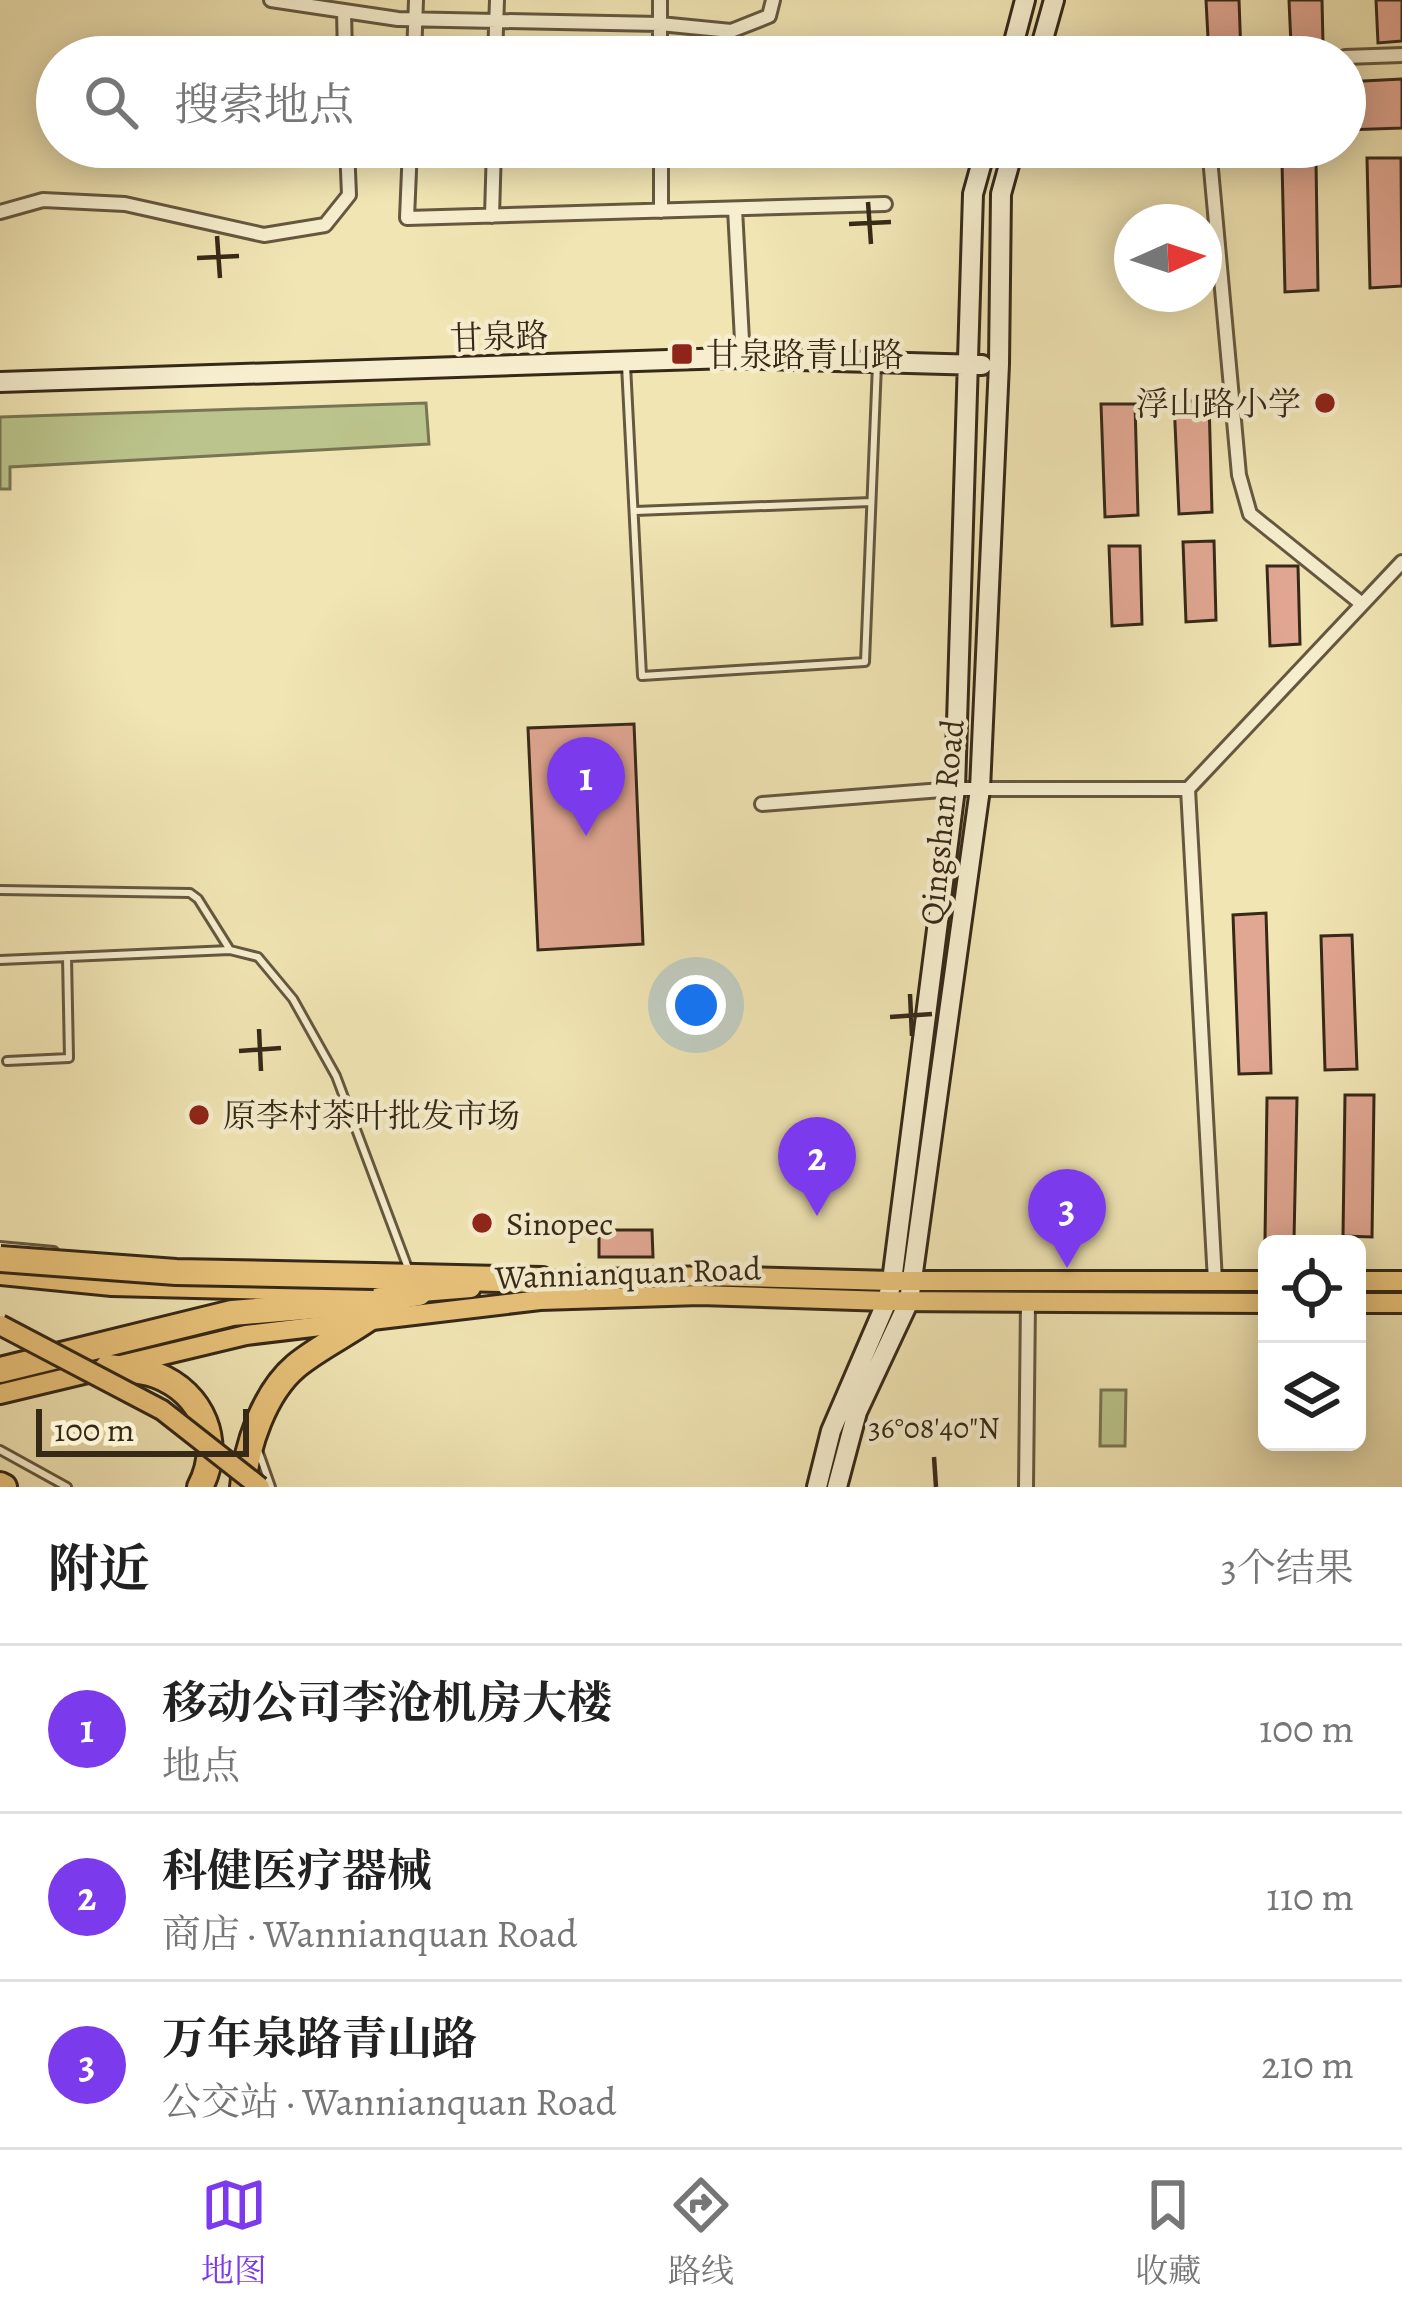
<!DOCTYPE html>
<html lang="zh">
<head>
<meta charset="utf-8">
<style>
	:root { --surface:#fff; --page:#f6f6f6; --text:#222; --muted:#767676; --line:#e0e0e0; --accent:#7c3aed }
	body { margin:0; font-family:Alegreya,"Noto Serif SC",serif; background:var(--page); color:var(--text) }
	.controls { position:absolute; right:36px; bottom:36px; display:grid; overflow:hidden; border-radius:18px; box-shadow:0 6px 30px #0003 }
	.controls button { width:108px; height:108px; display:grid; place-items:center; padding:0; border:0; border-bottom:3px solid var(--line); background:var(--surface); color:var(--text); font:60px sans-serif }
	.compass { position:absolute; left:1114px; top:204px; width:108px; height:108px; border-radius:50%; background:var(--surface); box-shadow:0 6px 30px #0003; rotate:87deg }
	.scale { position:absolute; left:36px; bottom:30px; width:213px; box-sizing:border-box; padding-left:12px; border:6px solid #362918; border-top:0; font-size:33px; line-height:42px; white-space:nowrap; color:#362918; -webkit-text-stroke:9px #f6eece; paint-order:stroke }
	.you { position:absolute; left:696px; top:1005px; width:42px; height:42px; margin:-30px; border:9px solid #fff; border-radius:50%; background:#1a73e8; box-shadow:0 0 0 18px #1a73e833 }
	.badge { display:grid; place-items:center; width:78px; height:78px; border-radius:50%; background:var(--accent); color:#fff; font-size:39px; font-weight:700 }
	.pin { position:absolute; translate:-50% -99px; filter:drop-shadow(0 3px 6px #0008) }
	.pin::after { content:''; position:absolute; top:63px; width:42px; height:36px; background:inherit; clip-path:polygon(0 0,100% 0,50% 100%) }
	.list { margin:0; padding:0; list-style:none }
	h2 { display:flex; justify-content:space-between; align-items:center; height:156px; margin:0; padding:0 48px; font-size:51px }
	h2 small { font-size:39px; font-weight:400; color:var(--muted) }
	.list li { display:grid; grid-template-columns:78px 1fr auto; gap:36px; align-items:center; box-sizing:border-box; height:168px; padding:0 48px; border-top:3px solid var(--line) }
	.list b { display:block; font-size:45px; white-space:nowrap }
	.list p { margin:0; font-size:39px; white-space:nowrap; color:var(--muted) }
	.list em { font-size:39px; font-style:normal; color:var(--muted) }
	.icon { flex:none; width:66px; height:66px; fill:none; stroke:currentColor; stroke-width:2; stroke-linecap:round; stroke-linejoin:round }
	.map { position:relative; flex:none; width:1402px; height:1487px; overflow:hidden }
	.search { position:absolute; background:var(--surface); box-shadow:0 6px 30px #0003; left:36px; right:36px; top:36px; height:132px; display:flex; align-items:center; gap:30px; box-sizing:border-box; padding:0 42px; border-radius:66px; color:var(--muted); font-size:45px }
	.sheet { height:660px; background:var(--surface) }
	nav { display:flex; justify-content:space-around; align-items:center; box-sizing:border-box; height:168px; border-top:3px solid var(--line); background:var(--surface); font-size:33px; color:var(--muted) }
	nav a { display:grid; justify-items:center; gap:6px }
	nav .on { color:var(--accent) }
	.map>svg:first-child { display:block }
</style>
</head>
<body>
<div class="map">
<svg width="1402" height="1487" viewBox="0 0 1402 1487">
	<rect width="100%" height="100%" fill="#f1e5b4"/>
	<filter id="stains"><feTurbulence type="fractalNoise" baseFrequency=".00167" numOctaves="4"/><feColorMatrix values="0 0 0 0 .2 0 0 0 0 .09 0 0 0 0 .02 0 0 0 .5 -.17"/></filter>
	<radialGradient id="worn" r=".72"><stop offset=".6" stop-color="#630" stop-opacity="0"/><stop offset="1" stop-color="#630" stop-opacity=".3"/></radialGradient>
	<!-- green -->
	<path fill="#bbc48c" stroke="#787652" stroke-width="3" d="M426,403L429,444L10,467V489H0V417Z
		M1101,1390H1126L1125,1446H1100Z"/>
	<!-- building -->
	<path fill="#e1a792" stroke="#362918" stroke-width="3" d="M1206,0H1239L1241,55L1209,57Z
		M1289,0H1322L1323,44L1291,45Z
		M1376,0H1402V41L1378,43Z
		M1402,79V128L1345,130V82Z
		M1367,158H1401L1402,286L1370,288Z
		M1282,162H1316L1318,290L1285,292Z
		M1174,401H1209L1212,512L1179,514Z
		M1101,404H1135L1138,515L1105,517Z
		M1214,541L1216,620L1186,622L1183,542Z
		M1109,546H1140L1142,624L1112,626Z
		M1267,566H1298L1300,644L1270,646Z
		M634,724L643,944L538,950L528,728Z
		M1266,913L1271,1073L1239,1074L1233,915Z
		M1352,935L1357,1069L1325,1070L1321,936Z
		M1345,1095H1374L1372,1237L1343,1236Z
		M1267,1098H1297L1294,1240L1265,1239Z
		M599,1230H652L653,1257H599Z"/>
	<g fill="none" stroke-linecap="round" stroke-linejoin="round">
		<defs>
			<path id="lane" d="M626,365L642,676L865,662L877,364
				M635,511L871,502
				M0,890L190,893L198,899L230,950
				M0,960L230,950L258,957L293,999L336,1076L408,1268
				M7,1061L69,1058L67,957
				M0,1246L54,1251
				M0,1450L67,1487
				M259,1453L271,1487"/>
			<path id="street" d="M271,0L398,19L660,24L731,31L769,16L773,0
				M660,0V57
				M344,11L345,57
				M414,57L416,0
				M495,57L497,0
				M1345,57L1402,55
				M410,147L407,218L885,204
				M661,147V211
				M1209,147L1239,475L1250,514L1362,604
				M735,209L743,359
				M0,212L43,200L125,204L264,235L325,225L349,195L347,147
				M492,216L494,147
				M762,804L955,789H1188
				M1215,1281L1188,789L1402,562
				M1026,1487L1028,1301"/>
			<path id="secondary" d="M1010,57L1025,0
				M1038,57L1054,0
				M0,382L729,358L982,365
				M817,1487L831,1431L887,1301L892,1281L955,789L973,194L986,147
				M837,1487L857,1412L909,1301L980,789L999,364L1001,194L1014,147"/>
			<path id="primary" d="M0,1275L112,1286L363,1292
				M534,1281L708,1276L892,1281H1267
				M1357,1281H1402
				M409,1293L471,1288
				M1357,1303H1402
				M0,1394L246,1335L540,1300L700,1295L887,1301L1267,1303"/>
			<path id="highway" d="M374,1276L542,1280
				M108,1367C124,1369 141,1370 156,1375C203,1393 223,1443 200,1487
				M0,1370L232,1313L375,1301L419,1293
				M0,1485L4,1487
				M243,1487C246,1447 264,1393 296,1366C318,1348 345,1335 368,1319"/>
		</defs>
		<!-- lane casing -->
		<use href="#lane" stroke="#65583f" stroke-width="12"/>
		<!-- street casing -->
		<use href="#street" stroke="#65583f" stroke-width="18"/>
		<!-- secondary casing -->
		<use href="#secondary" stroke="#362918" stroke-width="24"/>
		<!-- primary casing -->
		<use href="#primary" stroke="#362918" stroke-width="24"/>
		<!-- highway casing -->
		<use href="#highway" stroke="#362918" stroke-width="30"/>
		<!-- lane -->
		<use href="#lane" stroke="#f6eece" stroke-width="6"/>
		<!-- street -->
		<use href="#street" stroke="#f6eece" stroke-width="12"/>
		<!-- secondary -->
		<use href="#secondary" stroke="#f6eece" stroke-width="18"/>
		<!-- primary -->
		<use href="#primary" stroke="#e8c27a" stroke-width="18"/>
		<!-- highway -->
		<use href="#highway" stroke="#e8c27a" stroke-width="24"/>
		<defs>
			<path id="primary-bridge" d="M0,1325L162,1410L260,1487"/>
			<path id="highway-bridge" d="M0,1259L176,1272L374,1276"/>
		</defs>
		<!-- primary-bridge casing -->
		<use href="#primary-bridge" stroke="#362918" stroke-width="24" stroke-linecap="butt"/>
		<!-- highway-bridge casing -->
		<use href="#highway-bridge" stroke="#362918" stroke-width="30" stroke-linecap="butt"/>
		<!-- primary-bridge -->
		<use href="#primary-bridge" stroke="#e8c27a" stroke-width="18"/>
		<!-- highway-bridge -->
		<use href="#highway-bridge" stroke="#e8c27a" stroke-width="24"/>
	</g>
	<!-- ticks -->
	<path fill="none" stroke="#362918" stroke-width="4.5" d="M868,202L871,244M849,224L891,222M217,236L220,278M197,258L239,256M910,994L912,1036M890,1017L932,1014M259,1029L261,1071M239,1051L281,1048M934,1457L936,1487"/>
	<!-- markers -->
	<g fill="#8f2418" stroke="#f6eece" stroke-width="4.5">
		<rect x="670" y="342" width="24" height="24" rx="6"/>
		<circle cx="1325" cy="403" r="12"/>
		<circle cx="199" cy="1115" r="12"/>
		<circle cx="482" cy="1223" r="12"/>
	</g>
	<g text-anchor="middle" stroke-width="9" stroke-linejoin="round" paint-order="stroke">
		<!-- street labels -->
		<g font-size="33" fill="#362918" stroke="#f6eece">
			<text transform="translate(499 336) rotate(-2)" y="12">甘泉路</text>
			<text transform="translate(941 822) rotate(-84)" y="12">Qingshan Road</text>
			<text transform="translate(628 1272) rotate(-2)" y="12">Wannianquan Road</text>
		</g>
		<!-- poi labels -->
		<g font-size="33" fill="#362918" stroke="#f6eece" text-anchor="start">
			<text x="706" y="366">甘泉路青山路</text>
			<text x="1301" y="415" text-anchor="end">浮山路小学</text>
			<text x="223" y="1127">原李村茶叶批发市场</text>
			<text x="506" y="1235">Sinopec</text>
		</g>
	</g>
	<g font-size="30" text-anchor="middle" fill="#362918" stroke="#f6eece" stroke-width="9" stroke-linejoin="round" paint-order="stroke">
		<text x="934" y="1438">36°08'40"N</text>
	</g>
	<rect width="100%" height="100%" filter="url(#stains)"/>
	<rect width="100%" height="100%" fill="url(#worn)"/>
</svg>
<div class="controls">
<button><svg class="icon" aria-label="locate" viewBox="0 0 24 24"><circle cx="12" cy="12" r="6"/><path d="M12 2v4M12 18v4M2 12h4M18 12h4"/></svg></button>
<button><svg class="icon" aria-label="layers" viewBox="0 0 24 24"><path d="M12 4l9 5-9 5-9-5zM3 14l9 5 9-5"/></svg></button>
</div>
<svg class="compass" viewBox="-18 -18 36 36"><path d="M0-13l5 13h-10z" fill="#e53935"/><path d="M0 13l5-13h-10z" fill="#767676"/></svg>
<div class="scale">100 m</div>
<div class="you"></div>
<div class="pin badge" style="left:586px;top:836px">1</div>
<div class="pin badge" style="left:817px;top:1216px">2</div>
<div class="pin badge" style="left:1067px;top:1268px">3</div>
<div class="search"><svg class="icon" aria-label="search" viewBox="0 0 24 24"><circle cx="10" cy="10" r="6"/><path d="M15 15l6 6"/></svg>搜索地点</div>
</div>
<section class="sheet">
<h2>附近<small>3个结果</small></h2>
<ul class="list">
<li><span class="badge">1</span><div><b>移动公司李沧机房大楼</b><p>地点</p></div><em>100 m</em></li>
<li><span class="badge">2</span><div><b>科健医疗器械</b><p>商店 · Wannianquan Road</p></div><em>110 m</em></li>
<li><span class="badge">3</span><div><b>万年泉路青山路</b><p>公交站 · Wannianquan Road</p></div><em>210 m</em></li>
</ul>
</section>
<nav>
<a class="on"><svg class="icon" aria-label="map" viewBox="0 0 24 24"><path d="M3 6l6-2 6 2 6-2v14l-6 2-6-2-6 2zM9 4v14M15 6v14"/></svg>地图</a>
<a><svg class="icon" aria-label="directions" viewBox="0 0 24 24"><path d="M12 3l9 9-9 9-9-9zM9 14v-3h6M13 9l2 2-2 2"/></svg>路线</a>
<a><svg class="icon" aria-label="saved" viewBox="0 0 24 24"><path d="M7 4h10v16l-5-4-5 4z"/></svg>收藏</a>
</nav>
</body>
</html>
